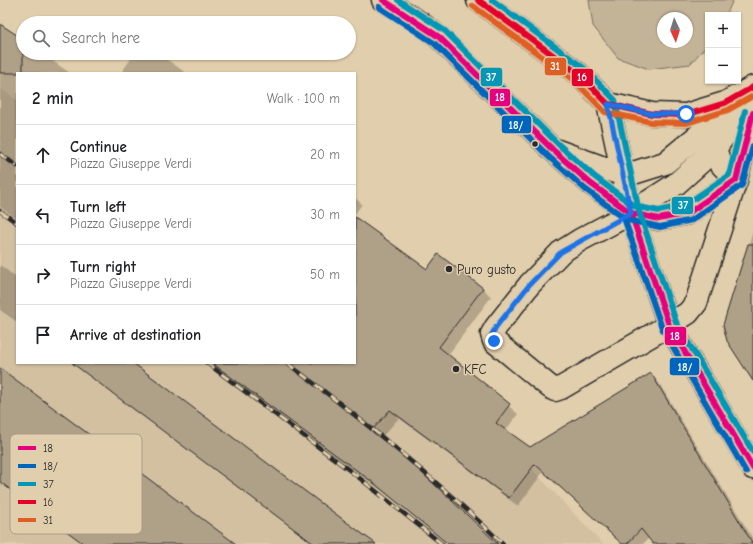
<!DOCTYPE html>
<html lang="en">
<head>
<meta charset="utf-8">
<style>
	:root { --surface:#fff; --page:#f6f6f6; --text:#202124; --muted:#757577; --line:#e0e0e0 }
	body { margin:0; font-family:"Comic Neue",sans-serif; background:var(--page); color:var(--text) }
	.controls { position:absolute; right:12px; top:12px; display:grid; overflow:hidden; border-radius:0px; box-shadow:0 1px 3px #0004 }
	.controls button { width:36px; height:36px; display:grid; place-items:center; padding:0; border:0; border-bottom:1px solid var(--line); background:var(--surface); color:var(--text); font:20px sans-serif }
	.compass { position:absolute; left:657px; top:12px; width:36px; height:36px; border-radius:50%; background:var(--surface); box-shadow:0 1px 3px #0004; rotate:176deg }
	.stop { position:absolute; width:12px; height:12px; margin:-9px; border:3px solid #1a73e8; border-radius:50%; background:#fff }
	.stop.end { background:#1a73e8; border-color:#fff; box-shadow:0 1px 4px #0008 }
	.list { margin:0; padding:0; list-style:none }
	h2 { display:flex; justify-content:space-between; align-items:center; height:52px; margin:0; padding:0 16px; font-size:17px }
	h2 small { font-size:13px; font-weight:400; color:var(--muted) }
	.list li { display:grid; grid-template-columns:26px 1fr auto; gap:12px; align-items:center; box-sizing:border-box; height:60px; padding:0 16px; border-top:1px solid var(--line) }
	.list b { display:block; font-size:15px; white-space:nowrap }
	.list p { margin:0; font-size:13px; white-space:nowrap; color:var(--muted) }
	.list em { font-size:13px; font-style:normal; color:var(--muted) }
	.icon { flex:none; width:22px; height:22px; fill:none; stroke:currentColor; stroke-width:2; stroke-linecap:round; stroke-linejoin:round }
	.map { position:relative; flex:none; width:753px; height:544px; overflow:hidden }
	.search { position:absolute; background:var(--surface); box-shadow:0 1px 3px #0004; left:16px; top:16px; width:340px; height:44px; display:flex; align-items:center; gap:10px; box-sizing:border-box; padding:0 14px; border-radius:22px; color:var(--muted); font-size:15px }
	.panel { position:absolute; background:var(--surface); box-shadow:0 1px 3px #0004; left:16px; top:72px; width:340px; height:292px; border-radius:0px }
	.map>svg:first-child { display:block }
</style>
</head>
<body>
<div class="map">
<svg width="753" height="544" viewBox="0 0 753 544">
	<rect width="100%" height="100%" fill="#e1ceac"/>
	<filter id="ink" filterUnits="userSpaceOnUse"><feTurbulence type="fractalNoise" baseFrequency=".025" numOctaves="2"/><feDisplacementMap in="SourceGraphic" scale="8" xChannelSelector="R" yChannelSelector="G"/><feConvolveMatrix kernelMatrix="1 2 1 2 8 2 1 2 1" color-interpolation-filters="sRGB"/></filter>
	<g filter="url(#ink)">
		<!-- built -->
		<path fill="#d2c0a1" d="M0,88L17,100V363H355L529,466L603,544H0Z"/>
		<!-- green -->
		<path fill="#c3b397" stroke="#776f61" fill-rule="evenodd" d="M589,0H733L726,15H708V44L690,64L649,69L618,58L593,26ZM663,18H687V42H663Z"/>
		<!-- shadow -->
		<path fill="#0003" d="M0,25L23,41V53H41L70,73H17V219L0,207Z
			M135,53H158L186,73H121Z
			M355,198L362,204L355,214Z
			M355,218L428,271L439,255L483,288L491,297L448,355L518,414L506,430L530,448L651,374L659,383L753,539V544H654L649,538L643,544H623L544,471L518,506L399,418L382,437L496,544H448L385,493L211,363H355Z
			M753,231V382L728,341L724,325Z
			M0,265L17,278V322L0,310Z
			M72,363H131L375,544H314Z"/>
		<!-- building -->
		<path fill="#afa088" stroke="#2b2b2b" d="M0,24L23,39V73H0Z
			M355,217L427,269L438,254L483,288L439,347L510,404L496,423L530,447L651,373L753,544H653L641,529L627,544H622L535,464L509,498L390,410L374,428L498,544H448L375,484L212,363H355Z
			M748,244H753V381L727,341L723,325Z
			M72,363H133L376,544H314Z
			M0,368L236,544H84L0,482Z"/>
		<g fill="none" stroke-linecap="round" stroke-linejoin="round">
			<defs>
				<path id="minor" d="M478,0L580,75L608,104L652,114L686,115L725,103L753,87
					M608,104L631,213
					M715,149L720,163L736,180
					M555,150L615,172L630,174L665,163L739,102
					M669,325L561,388L555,390L550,387L494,341L492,334L496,327L530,284L561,252L580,240L631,213L659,219L688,213L736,180"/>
				<path id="tertiary" d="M631,213L676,184L715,149L753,94
					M669,325L688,313L696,303L736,180L753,113"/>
				<path id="secondary" d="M383,0L420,23L439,37L553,150L590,183L631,213L669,325L753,468"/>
			</defs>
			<!-- minor casing -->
			<use href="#minor" stroke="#2b2b2b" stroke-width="25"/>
			<!-- tertiary casing -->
			<use href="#tertiary" stroke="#2b2b2b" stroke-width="25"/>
			<!-- secondary casing -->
			<use href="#secondary" stroke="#2b2b2b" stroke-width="25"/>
			<!-- minor -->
			<use href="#minor" stroke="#e1ceac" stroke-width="22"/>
			<!-- tertiary -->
			<use href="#tertiary" stroke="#e1ceac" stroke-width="22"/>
			<!-- secondary -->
			<use href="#secondary" stroke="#e1ceac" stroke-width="22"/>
			<defs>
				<path id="rail" d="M0,154L17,166
					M0,211L17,223
					M207,363L357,476L442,544
					M287,363C363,420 435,478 503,544"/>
			</defs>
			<!-- rail casing -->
			<use href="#rail" stroke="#2b2b2b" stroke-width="4.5"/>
			<!-- rail -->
			<use href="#rail" stroke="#e1ceac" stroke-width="3" stroke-dasharray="9" stroke-linecap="butt"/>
			<defs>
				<path id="bus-1" d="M383,0L439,37L553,150L590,183L631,213L669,325L753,468
					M606,195L631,213L659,219L688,213L736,180L753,113"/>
				<path id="bus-2" d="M379,7L434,43L548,156L585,189L624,218L662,328L746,472
					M601,201L628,220L660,227L692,220L742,185L753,146"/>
				<path id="bus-3" d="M398,0L445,31L558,144L595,177L634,206L659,211L685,205L729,175L745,111
					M492,0L585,69L615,100L639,211L676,322L753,452"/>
				<path id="bus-4" d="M478,0L580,75L608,104L652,114L686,115L725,103L753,87"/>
				<path id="bus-5" d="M473,6L575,81L605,112L651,122L687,123L728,110L753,96"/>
			</defs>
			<!-- bus-1 casing -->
			<use href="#bus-1" stroke="#e1ceac" stroke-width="9"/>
			<!-- bus-2 casing -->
			<use href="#bus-2" stroke="#e1ceac" stroke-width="9"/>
			<!-- bus-3 casing -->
			<use href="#bus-3" stroke="#e1ceac" stroke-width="9"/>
			<!-- bus-4 casing -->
			<use href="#bus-4" stroke="#e1ceac" stroke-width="9"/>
			<!-- bus-5 casing -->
			<use href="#bus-5" stroke="#e1ceac" stroke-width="9"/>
			<!-- bus-1 -->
			<use href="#bus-1" stroke="#e5007d" stroke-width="6"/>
			<!-- bus-2 -->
			<use href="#bus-2" stroke="#0065bd" stroke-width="6"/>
			<!-- bus-3 -->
			<use href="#bus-3" stroke="#0696b6" stroke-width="6"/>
			<!-- bus-4 -->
			<use href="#bus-4" stroke="#e4002b" stroke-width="6"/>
			<!-- bus-5 -->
			<use href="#bus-5" stroke="#de5f23" stroke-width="6"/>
		</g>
	</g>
	<g fill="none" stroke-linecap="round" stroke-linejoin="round" filter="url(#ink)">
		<!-- route -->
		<path stroke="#1a73e8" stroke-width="5" d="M494,341L492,334L496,327L530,284L561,252L631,213L608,104L652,114H686"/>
	</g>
	<!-- markers -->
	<g fill="#2b2b2b" stroke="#e1ceac" stroke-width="1.5">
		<circle cx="535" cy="144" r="3.5"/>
		<circle cx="449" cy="269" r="4"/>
		<circle cx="456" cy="369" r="4"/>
	</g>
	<g text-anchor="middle" stroke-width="3" stroke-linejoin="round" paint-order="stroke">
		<!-- poi labels -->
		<g font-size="13" fill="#2b2b2b" stroke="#e1ceac" text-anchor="start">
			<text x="457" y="274">Puro gusto</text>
			<text x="464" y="374">KFC</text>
		</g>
	</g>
	<!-- legend -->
	<rect x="10" y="434" width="132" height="100" rx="6" fill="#e1ceac" stroke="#aa9d85" stroke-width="1"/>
	<rect x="18" y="446" width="18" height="4" fill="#e5007d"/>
	<rect x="18" y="464" width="18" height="4" fill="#0065bd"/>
	<rect x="18" y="482" width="18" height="4" fill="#0696b6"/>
	<rect x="18" y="500" width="18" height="4" fill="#e4002b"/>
	<rect x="18" y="518" width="18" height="4" fill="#de5f23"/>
	<g font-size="11" fill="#2b2b2b">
		<text x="43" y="452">18</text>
		<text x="43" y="470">18/</text>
		<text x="43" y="488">37</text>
		<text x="43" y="506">16</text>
		<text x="43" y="524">31</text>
	</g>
	<g stroke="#e1ceac" stroke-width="1.5">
		<rect x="544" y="57" width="23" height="19" rx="4" fill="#de5f23"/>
		<rect x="480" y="67" width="23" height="20" rx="4" fill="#0696b6"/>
		<rect x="571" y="68" width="23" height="19" rx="4" fill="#e4002b"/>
		<rect x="489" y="88" width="22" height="19" rx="4" fill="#e5007d"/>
		<rect x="501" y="115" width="31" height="19" rx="4" fill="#0065bd"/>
		<rect x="671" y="196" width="23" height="19" rx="4" fill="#0696b6"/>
		<rect x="664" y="326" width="23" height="20" rx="4" fill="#e5007d"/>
		<rect x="669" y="357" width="31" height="19" rx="4" fill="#0065bd"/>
	</g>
	<g font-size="11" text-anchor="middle" font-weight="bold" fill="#fff">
		<text x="555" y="70">31</text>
		<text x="491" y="81">37</text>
		<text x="582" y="81">16</text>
		<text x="500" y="101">18</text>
		<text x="516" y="129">18/</text>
		<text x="683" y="209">37</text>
		<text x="675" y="340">18</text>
		<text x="685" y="371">18/</text>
	</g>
</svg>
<div class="controls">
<button>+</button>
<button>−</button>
</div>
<svg class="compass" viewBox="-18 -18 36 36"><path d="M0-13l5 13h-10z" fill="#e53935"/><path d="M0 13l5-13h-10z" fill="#757577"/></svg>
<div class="stop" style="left:686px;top:114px"></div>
<div class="stop end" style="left:494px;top:341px"></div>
<div class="search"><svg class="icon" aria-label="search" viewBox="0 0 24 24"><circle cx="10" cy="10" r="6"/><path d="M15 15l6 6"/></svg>Search here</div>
<section class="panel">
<h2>2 min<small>Walk · 100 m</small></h2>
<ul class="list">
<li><svg class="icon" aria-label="ahead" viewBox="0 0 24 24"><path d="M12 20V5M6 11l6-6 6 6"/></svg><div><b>Continue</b><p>Piazza Giuseppe Verdi</p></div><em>20 m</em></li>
<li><svg class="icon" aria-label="left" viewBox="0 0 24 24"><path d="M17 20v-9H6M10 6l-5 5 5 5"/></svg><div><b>Turn left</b><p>Piazza Giuseppe Verdi</p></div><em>30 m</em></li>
<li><svg class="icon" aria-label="right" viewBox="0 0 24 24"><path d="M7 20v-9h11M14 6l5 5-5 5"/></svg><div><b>Turn right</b><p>Piazza Giuseppe Verdi</p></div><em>50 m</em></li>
<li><svg class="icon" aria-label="arrive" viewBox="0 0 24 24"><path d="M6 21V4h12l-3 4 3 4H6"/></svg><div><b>Arrive at destination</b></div></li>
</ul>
</section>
</div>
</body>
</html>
